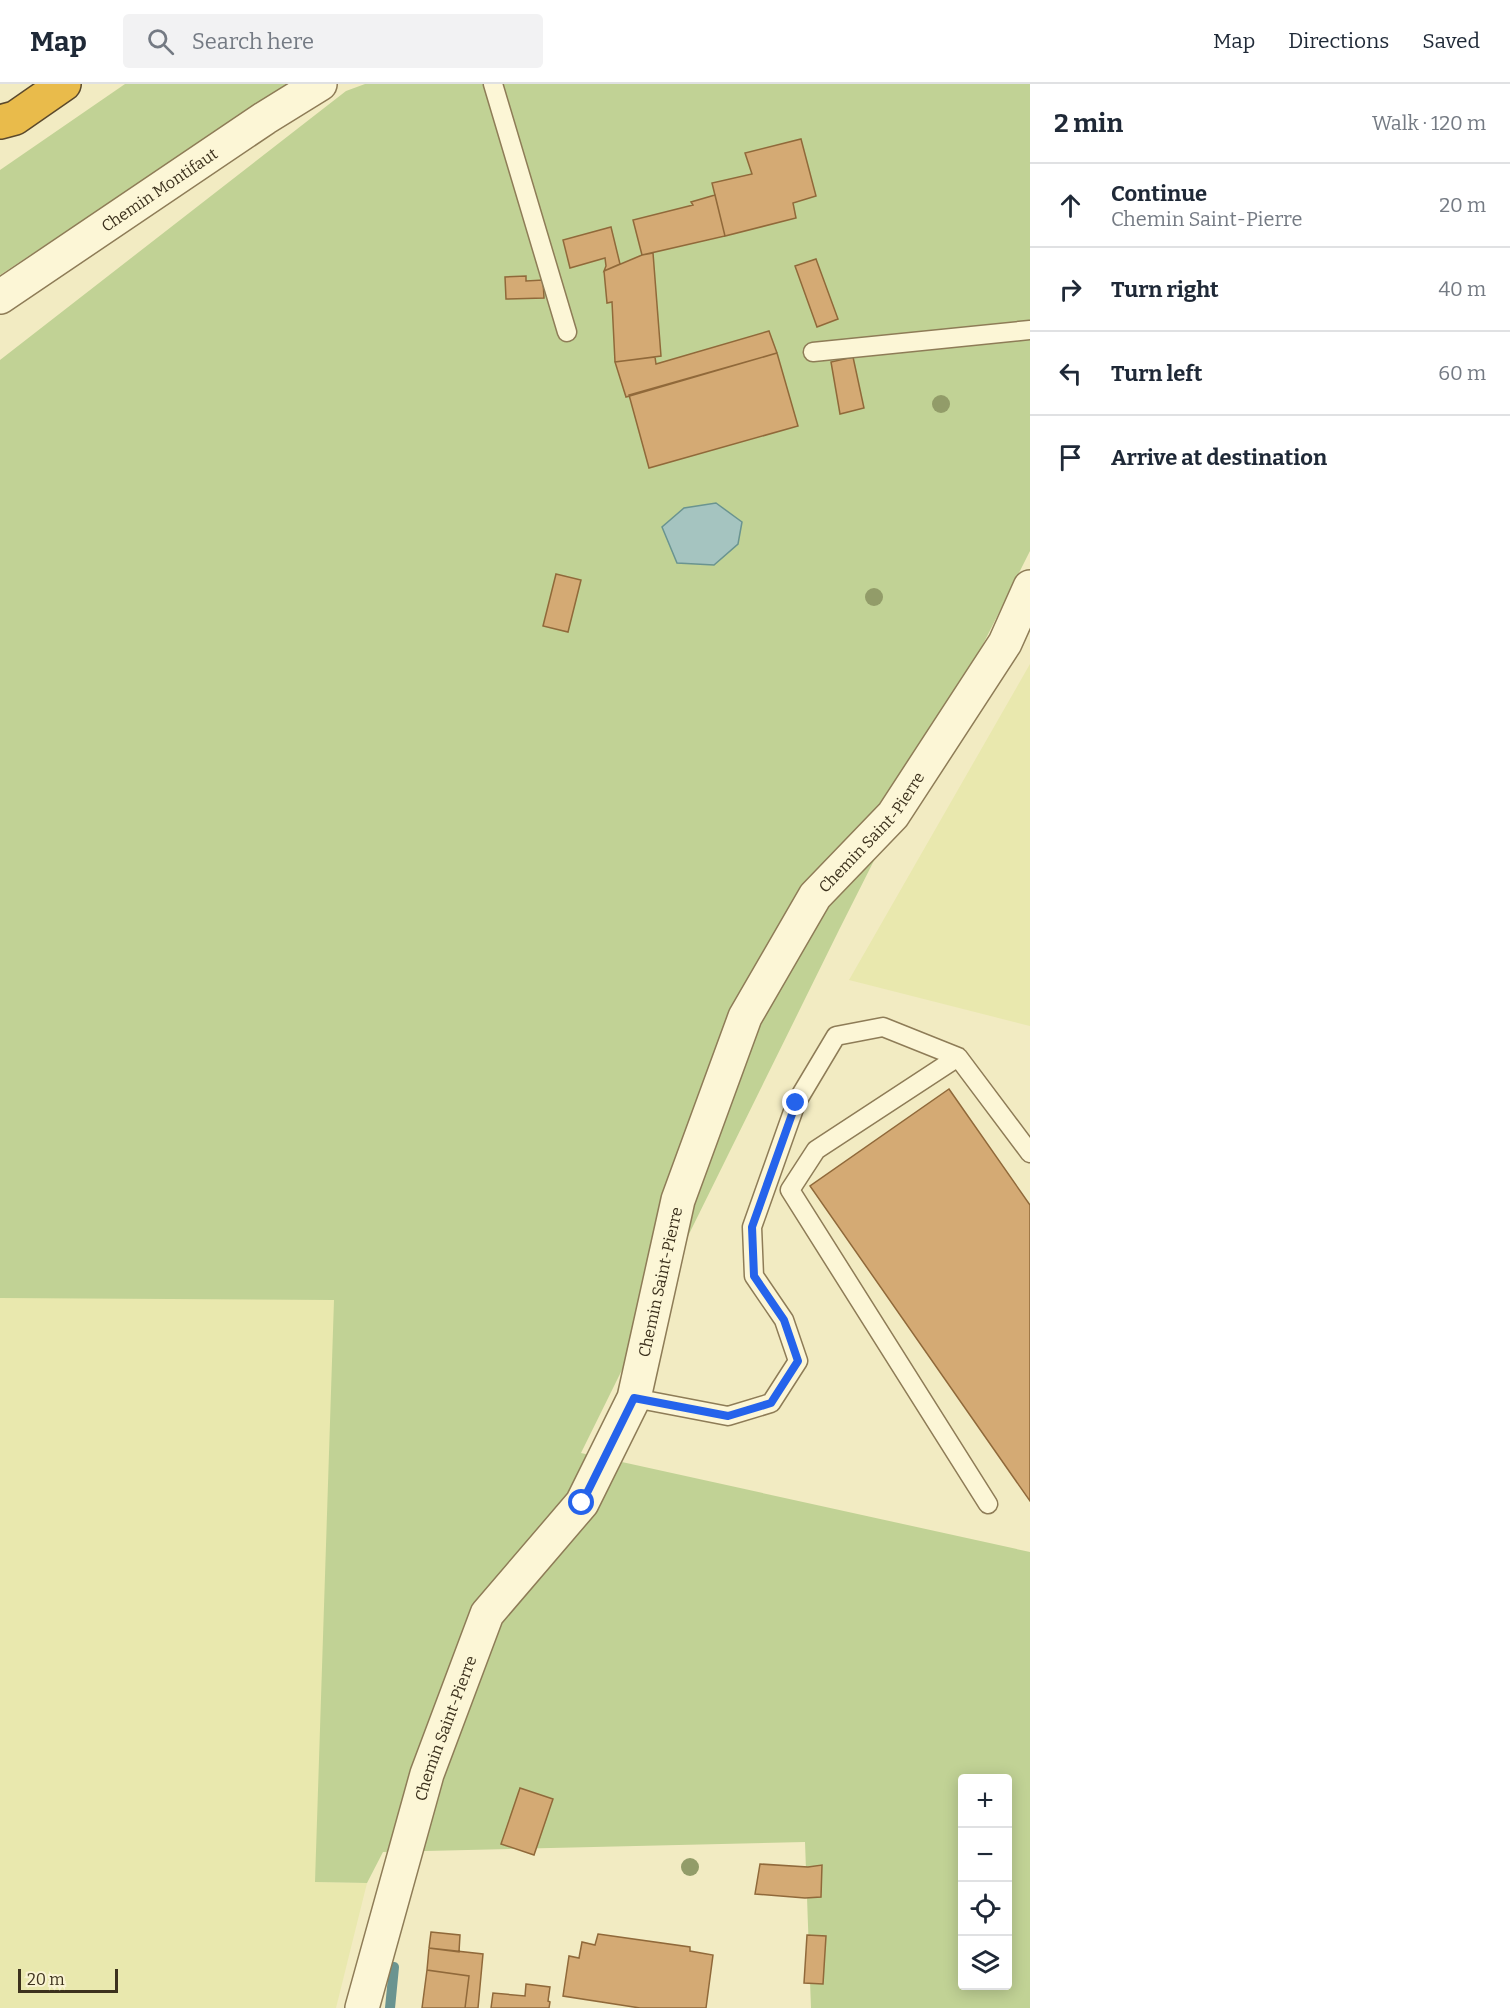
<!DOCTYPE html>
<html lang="en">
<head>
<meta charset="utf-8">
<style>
	:root { --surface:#fff; --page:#f2f2f3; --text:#1f2937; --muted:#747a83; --line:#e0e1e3 }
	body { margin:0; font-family:Bitter,serif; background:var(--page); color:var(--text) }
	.controls { position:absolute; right:18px; bottom:18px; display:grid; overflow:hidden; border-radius:6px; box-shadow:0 3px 15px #0003 }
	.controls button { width:54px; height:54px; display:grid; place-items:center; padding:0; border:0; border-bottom:2px solid var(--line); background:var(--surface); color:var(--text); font:30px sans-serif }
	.scale { position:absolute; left:18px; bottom:15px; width:100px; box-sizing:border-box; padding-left:6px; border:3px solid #3c311d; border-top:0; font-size:16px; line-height:21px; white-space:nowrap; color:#3c311d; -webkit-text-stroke:4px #f9f3d2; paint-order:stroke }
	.stop { position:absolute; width:18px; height:18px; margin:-14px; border:4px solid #2563eb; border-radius:50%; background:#fff }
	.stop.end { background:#2563eb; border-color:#fff; box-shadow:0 2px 6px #0008 }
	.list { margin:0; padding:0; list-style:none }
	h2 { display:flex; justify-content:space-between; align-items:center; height:78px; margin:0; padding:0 24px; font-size:26px }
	h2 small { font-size:20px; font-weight:400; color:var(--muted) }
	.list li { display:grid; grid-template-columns:39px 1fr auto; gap:18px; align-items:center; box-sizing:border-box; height:84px; padding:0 24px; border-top:2px solid var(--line) }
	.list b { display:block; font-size:22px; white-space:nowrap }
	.list p { margin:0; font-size:20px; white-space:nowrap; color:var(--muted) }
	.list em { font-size:20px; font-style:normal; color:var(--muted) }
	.icon { flex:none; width:33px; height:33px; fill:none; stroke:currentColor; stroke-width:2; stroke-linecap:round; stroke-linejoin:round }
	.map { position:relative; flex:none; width:1030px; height:1924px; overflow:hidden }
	header { display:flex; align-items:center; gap:36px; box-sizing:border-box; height:84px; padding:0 30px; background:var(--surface); border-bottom:2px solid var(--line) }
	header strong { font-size:28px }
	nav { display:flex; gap:33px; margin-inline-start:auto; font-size:21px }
	.search { width:420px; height:54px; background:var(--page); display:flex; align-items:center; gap:15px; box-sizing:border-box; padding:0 21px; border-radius:6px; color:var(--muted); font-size:22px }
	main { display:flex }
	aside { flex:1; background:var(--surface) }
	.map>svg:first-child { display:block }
</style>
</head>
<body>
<header>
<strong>Map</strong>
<div class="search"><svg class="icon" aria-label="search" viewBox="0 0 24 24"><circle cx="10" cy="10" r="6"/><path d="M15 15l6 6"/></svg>Search here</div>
<nav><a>Map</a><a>Directions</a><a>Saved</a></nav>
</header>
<main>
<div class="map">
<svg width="1030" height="1924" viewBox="0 0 1030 1924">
	<rect width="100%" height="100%" fill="#f2ebc2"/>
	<!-- farmland -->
	<path fill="#e9e8ae" d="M460,0L315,1798L367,1799L336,1924H0V300Z
		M1030,580V942L849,896Z"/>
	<!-- green -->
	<path fill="#c1d295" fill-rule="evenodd" d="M125,0H289L0,191V86Z
		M365,0H1030V467L839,846L581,1369L1030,1468V1924H811L805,1758L383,1768L367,1799L315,1798L334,1216L0,1214V276L346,7ZM962,1694H1008V1902H962Z"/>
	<!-- water -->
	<path fill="#a5c4c0" stroke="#6a9490" stroke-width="1.5" d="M716,419L742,438L738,460L714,481L677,479L662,443L684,424Z"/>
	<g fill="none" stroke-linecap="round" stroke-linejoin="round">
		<!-- stream -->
		<path stroke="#6a9490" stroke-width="10" d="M390,1924L394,1883"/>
	</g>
	<!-- building -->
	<path fill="#d4aa74" stroke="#90693a" stroke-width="1.5" d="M801,55L816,112L793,119L796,134L725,152L712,99L752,90L745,69Z
		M715,111L725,152L642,171L633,136L693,121L691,118Z
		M611,143L620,180L604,187L606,182L605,174L570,184L563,156Z
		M653,169L661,272L615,278L612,218L607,219L604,187L642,171Z
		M816,175L838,235L817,243L795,182Z
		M526,192V197L543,196L544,214L506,215L505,193Z
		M769,247L777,269L626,313L615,278L655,273L656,280Z
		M777,269L798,342L649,384L629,311Z
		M853,273L864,324L840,330L831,278Z
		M556,490L581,496L568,548L543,542Z
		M949,1005L1030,1121V1417L810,1102Z
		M520,1704L553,1715L534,1771L501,1760Z
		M760,1780L808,1783L822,1781L821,1813L805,1814L755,1810Z
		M431,1848L460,1851L459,1868L429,1864Z
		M598,1850L690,1863V1867L713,1871L706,1924H640L563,1912L569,1872L579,1874L582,1858L595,1861Z
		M807,1851L826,1852L823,1900L804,1899Z
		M429,1864L483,1870L478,1924H465L469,1892L427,1886Z
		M427,1886L469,1892L465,1924H422Z
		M526,1900L550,1903L548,1917L550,1918L549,1924H491L493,1909L525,1912Z"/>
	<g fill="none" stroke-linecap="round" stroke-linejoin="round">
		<defs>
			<path id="lane" d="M493,0L567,248
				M813,268L1030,246
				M958,973L1030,1069
				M634,1314L728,1332L771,1319L798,1277L784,1236L754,1192L752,1143L796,1019L836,952L883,943L958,973L816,1066L790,1106L988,1420"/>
			<g id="street">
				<path id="s1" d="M0,213L265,34L320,0"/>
				<path id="s2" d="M362,1924L427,1690L487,1530L582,1419L634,1314L678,1116L745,933L815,812L893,731L1005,559L1030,503"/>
			</g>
			<path id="highway" d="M0,38L15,34L64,0"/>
		</defs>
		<!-- lane casing -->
		<use href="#lane" stroke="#8e7c57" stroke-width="21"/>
		<!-- street casing -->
		<use href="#street" stroke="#8e7c57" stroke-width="36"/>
		<!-- highway casing -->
		<use href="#highway" stroke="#5b492c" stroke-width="36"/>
		<!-- lane -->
		<use href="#lane" stroke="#fcf6d6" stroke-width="18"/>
		<!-- street -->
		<use href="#street" stroke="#fcf6d6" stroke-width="33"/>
		<!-- highway -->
		<use href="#highway" stroke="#e9bb4b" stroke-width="33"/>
	</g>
	<!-- trees -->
	<g fill="#929c69">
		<circle cx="941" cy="320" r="9"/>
		<circle cx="874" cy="513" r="9"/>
		<circle cx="690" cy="1783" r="9"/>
	</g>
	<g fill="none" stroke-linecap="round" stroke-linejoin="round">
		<!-- route -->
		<path stroke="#2563eb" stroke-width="8" d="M582,1419L634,1314L728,1332L771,1319L798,1277L784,1236L754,1192L752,1143L796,1019"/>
	</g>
	<g text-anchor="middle" stroke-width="4.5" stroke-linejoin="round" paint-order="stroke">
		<!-- street labels -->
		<g font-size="16" fill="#3c311d" stroke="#f9f3d2">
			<text dy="6" stroke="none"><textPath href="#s1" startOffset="192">Chemin Montifaut</textPath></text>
			<text dy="6" stroke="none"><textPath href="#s2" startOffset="1300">Chemin Saint-Pierre</textPath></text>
			<text dy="6" stroke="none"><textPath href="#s2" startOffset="796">Chemin Saint-Pierre</textPath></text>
			<text dy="6" stroke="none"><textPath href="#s2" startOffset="292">Chemin Saint-Pierre</textPath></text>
		</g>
	</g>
</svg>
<div class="controls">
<button>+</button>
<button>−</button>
<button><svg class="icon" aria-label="locate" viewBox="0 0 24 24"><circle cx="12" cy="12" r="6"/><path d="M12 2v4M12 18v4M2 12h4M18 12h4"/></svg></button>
<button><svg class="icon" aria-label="layers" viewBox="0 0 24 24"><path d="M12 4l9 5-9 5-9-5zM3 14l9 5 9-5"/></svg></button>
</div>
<div class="scale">20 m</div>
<div class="stop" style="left:582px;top:1419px"></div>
<div class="stop end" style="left:796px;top:1019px"></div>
</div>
<aside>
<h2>2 min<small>Walk · 120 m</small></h2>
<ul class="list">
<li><svg class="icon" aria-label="ahead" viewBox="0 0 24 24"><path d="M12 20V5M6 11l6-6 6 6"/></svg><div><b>Continue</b><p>Chemin Saint-Pierre</p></div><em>20 m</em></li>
<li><svg class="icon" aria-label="right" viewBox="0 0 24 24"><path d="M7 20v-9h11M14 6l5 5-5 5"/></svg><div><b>Turn right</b></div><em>40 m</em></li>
<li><svg class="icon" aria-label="left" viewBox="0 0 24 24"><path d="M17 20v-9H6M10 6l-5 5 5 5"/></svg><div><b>Turn left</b></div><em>60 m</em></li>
<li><svg class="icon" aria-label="arrive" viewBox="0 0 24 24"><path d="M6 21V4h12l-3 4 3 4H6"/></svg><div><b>Arrive at destination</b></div></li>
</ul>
</aside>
</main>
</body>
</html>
